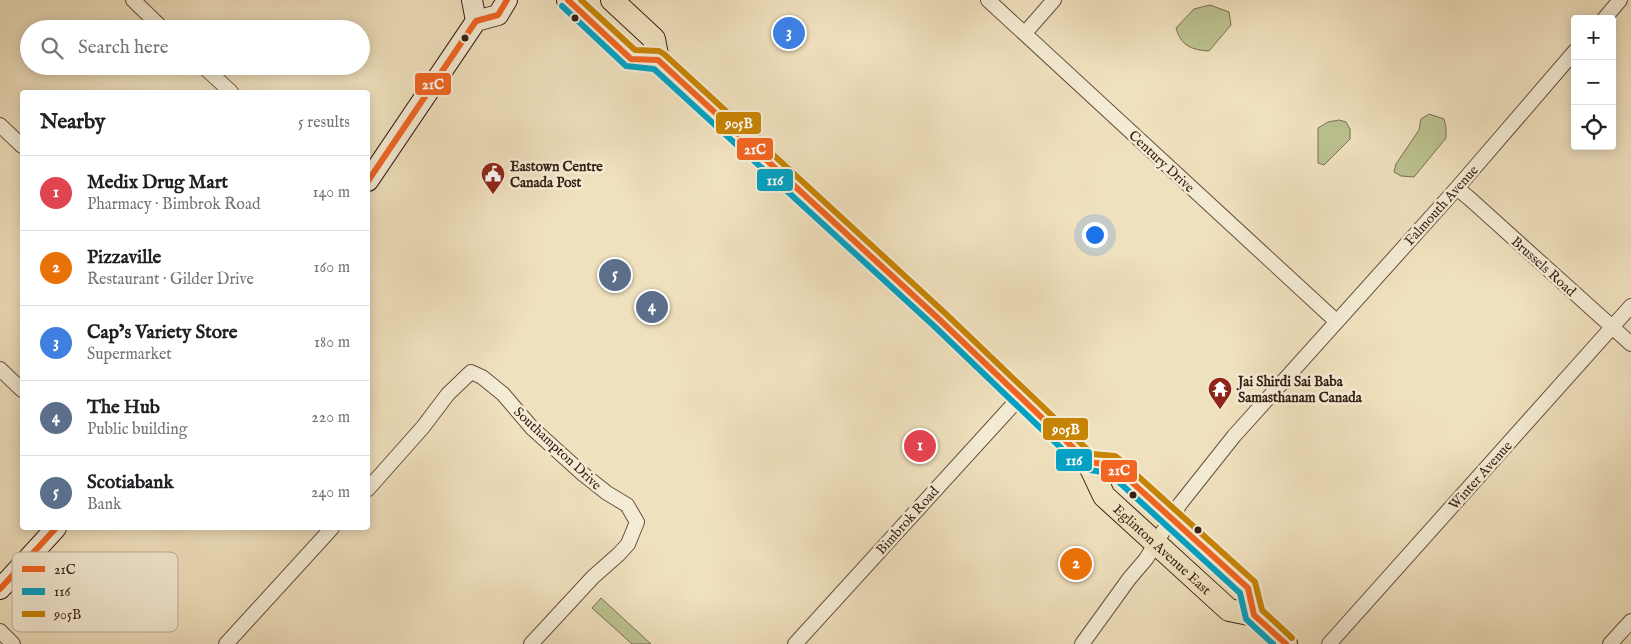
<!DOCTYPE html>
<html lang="en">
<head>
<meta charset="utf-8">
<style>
	:root { --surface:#fff; --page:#f6f6f6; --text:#202124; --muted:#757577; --line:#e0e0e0; --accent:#8f2418 }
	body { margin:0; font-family:"IM FELL English",serif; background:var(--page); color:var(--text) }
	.controls { position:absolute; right:15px; top:15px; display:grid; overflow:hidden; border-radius:5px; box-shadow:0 2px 12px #0003 }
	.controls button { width:45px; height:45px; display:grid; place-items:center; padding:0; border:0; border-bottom:1px solid var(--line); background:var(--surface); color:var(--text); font:25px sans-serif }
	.you { position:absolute; left:1094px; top:234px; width:18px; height:18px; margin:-12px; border:4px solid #fff; border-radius:50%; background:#1a73e8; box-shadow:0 0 0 8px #1a73e833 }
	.badge { display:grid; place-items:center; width:32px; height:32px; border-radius:50%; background:var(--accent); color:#fff; font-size:16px; font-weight:700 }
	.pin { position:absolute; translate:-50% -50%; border:2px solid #fff; box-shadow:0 1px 5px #0006 }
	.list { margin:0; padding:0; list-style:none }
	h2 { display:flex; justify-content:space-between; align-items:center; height:65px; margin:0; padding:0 20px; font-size:21px }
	h2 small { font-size:16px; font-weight:400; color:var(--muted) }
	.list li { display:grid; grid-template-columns:32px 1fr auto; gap:15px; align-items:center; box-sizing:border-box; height:75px; padding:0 20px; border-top:1px solid var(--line) }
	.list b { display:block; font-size:19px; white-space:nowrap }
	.list p { margin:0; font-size:16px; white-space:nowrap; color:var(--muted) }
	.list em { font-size:16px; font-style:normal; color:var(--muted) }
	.icon { flex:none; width:28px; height:28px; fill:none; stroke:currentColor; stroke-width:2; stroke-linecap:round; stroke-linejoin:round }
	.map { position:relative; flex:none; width:1631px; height:644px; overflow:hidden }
	.search { position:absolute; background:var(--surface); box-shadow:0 2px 12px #0003; left:20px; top:20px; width:350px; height:55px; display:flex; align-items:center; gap:12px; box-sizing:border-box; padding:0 18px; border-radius:28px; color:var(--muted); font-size:19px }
	.panel { position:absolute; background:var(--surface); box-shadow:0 2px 12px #0003; left:20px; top:90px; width:350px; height:440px; border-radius:5px }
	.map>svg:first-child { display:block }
</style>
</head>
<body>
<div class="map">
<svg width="1631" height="644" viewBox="0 0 1631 644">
	<rect width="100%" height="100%" fill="#f0e1be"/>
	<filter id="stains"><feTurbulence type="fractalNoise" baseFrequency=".004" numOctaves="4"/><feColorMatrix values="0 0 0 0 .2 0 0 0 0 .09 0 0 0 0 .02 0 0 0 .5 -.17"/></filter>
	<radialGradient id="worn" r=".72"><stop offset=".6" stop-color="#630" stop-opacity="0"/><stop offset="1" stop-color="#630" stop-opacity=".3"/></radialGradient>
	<!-- green -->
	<path fill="#bbc290" stroke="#797052" d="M1210,5L1229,12L1231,25L1209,51C1192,50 1181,46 1176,28L1194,9Z
		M1429,114L1444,119L1446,127V138L1414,177L1401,176L1394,172L1396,164L1419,130L1421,119Z
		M1339,120L1346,122L1350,129V139L1324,165L1318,163V128L1328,122Z
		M601,598L651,644H632L592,608Z"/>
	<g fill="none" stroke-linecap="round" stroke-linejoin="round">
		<defs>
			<path id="minor" d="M133,0L163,29
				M988,0L1336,321
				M1604,19L1620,0
				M1025,33L1054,0
				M203,66L231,92
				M0,125L22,146
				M1457,188L1469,198L1631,344
				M0,369L22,390
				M368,489L423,427L448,394L471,372L482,377L503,394L532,428L583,474L607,493L627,505L637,522L628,544L619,554L593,577L531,644
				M0,631L13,644
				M226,644L332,528
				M795,644L1021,396
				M1082,644L1129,579L1146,559L1180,504L1234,436L1457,188L1575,51
				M1329,644L1631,306
				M1610,644L1631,621"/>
			<path id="secondary" d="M472,0L476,21
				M368,181L476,21L498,15L507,0
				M0,589L56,528"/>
			<g id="primary">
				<path d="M568,0L631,59L658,60"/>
				<path id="s1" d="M612,0L654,39L658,60L745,138L1021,396L1088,462L1104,496L1229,610L1254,615L1286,644"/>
				<path d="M1088,462L1113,465L1248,588L1254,615"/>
			</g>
		</defs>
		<!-- minor casing -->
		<use href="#minor" stroke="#65503f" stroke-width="16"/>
		<!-- secondary casing -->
		<use href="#secondary" stroke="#371f15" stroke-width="22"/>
		<!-- primary casing -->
		<use href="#primary" stroke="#371f15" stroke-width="24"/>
		<!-- minor -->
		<use href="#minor" stroke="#f5ecd5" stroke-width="14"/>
		<!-- secondary -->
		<use href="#secondary" stroke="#f5ecd5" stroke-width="20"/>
		<!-- primary -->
		<use href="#primary" stroke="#f0e1be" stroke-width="22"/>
		<defs>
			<path id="bus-1" d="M568,0L631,59L658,60L940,320L1088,462L1113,465L1248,588L1254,615L1286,644
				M368,181L476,21L498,15L507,0
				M0,589L56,528"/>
			<path id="bus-2" d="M562,6L626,66L654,69L934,326L1083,469L1109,473L1240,593L1246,619L1273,644"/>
			<path id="bus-3" d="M581,0L635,50L659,51L664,54L946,314L1092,454L1115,456L1119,459L1255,582L1262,610L1292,638"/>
		</defs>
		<!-- bus-1 casing -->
		<use href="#bus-1" stroke="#f5ecd5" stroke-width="10"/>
		<!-- bus-2 casing -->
		<use href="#bus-2" stroke="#f5ecd5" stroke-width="10"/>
		<!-- bus-3 casing -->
		<use href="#bus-3" stroke="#f5ecd5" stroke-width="10"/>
		<!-- bus-1 -->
		<use href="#bus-1" stroke="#f26522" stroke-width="6"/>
		<!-- bus-2 -->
		<use href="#bus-2" stroke="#03a2c5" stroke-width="6"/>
		<!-- bus-3 -->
		<use href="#bus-3" stroke="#c78405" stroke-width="6"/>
	</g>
	<!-- icons -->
	<defs>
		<symbol id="civic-pin" viewBox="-11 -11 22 30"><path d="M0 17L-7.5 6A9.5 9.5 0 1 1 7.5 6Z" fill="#8f2418" stroke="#f5ecd5"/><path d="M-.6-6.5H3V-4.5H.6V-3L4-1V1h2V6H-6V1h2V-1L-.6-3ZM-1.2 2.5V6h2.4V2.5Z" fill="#fff"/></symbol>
		<symbol id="temple-pin" viewBox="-11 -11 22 30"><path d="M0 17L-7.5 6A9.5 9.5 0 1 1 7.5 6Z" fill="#8f2418" stroke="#f5ecd5"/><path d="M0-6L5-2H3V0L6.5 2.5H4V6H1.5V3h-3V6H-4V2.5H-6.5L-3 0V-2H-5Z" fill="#fff"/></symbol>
	</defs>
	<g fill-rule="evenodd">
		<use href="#civic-pin" x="479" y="160" width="28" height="38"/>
		<use href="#temple-pin" x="1206" y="375" width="28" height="38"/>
	</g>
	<!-- markers -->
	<g fill="#371f15" stroke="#f5ecd5" stroke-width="2">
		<circle cx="575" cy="18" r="4.5"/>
		<circle cx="465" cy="38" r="4.5"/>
		<circle cx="1133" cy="495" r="4.5"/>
		<circle cx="1198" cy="530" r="4.5"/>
	</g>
	<g text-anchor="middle" stroke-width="5" stroke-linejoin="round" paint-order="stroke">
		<!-- street labels -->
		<g font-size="14" fill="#371f15" stroke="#f5ecd5">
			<text transform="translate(1162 161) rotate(43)" y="5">Century Drive</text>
			<text transform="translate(1441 205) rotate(-48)" y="5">Falmouth Avenue</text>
			<text transform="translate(1544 266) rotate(42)" y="5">Brussels Road</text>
			<text transform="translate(558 448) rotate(43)" y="5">Southampton Drive</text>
			<text transform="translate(1480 475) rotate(-48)" y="5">Winter Avenue</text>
			<text transform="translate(907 520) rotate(-48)" y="5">Bimbrok Road</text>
			<text dy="5" stroke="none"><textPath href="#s1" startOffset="784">Eglinton Avenue East</textPath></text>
		</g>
		<!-- poi labels -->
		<g font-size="14" font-weight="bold" fill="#371f15" stroke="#f5ecd5" text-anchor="start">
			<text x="510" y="171">Eastown Centre<tspan x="510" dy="16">Canada Post</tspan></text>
			<text x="1238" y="386">Jai Shirdi Sai Baba<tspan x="1238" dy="16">Samasthanam Canada</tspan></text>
		</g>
	</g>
	<!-- legend -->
	<rect x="12" y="552" width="166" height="80" rx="8" fill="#f5ecd5" stroke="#bcae9b" stroke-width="1"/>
	<rect x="22" y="566" width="23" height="6" fill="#f26522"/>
	<rect x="22" y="588" width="23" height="7" fill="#03a2c5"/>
	<rect x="22" y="611" width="23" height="6" fill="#c78405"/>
	<g font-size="14" fill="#371f15">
		<text x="54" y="574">21C</text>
		<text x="54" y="596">116</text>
		<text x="54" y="619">905B</text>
	</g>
	<g stroke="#f5ecd5" stroke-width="2">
		<rect x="414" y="72" width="38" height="24" rx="5" fill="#f26522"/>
		<rect x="715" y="111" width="47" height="24" rx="5" fill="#c78405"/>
		<rect x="736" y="137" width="38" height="24" rx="5" fill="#f26522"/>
		<rect x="756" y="168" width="38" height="24" rx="5" fill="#03a2c5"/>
		<rect x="1042" y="417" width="47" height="24" rx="5" fill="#c78405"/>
		<rect x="1055" y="448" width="38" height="24" rx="5" fill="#03a2c5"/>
		<rect x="1100" y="459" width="38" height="24" rx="5" fill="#f26522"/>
	</g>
	<g font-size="14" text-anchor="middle" font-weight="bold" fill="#fff">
		<text x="433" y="89">21C</text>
		<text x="739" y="128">905B</text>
		<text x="755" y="154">21C</text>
		<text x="775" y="185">116</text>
		<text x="1066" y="434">905B</text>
		<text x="1074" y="465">116</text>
		<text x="1119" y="475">21C</text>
	</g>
	<rect width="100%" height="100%" filter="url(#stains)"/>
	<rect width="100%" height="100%" fill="url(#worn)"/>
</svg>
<div class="controls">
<button>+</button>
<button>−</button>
<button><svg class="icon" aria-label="locate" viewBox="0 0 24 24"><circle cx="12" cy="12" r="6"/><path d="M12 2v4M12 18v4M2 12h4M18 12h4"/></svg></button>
</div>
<div class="you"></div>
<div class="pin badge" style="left:920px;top:446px;background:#e0444e">1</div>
<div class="pin badge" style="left:1076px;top:564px;background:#e8710a">2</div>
<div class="pin badge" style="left:789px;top:33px;background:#3f7fe0">3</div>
<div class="pin badge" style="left:652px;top:307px;background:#5c6f8a">4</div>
<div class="pin badge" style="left:615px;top:275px;background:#5c6f8a">5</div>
<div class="search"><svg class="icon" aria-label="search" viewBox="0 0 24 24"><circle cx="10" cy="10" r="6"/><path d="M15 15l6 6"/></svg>Search here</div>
<section class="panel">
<h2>Nearby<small>5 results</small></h2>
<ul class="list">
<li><span class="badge" style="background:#e0444e">1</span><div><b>Medix Drug Mart</b><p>Pharmacy · Bimbrok Road</p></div><em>140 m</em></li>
<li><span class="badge" style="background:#e8710a">2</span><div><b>Pizzaville</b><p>Restaurant · Gilder Drive</p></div><em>160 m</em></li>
<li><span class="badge" style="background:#3f7fe0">3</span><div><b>Cap’s Variety Store</b><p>Supermarket</p></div><em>180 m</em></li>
<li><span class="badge" style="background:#5c6f8a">4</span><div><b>The Hub</b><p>Public building</p></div><em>220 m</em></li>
<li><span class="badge" style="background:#5c6f8a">5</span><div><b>Scotiabank</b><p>Bank</p></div><em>240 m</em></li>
</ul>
</section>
</div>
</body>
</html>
